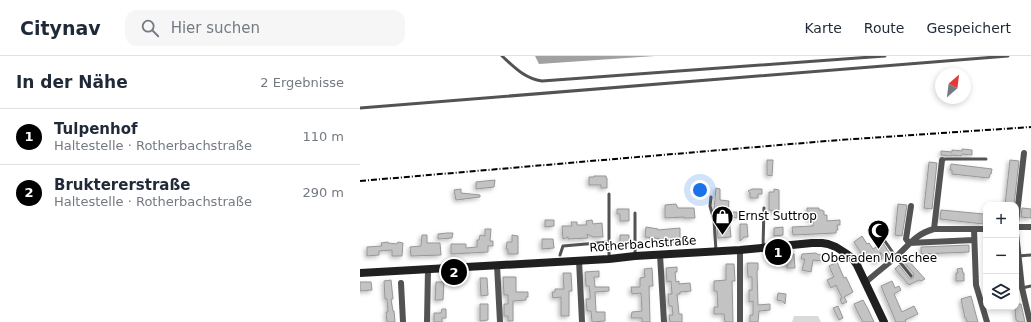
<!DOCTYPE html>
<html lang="de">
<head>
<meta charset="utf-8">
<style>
	:root { --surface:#fff; --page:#f6f6f7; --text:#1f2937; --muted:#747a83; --line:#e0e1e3; --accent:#000 }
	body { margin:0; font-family:"DejaVu Sans",sans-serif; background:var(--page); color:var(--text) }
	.controls { position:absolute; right:12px; bottom:12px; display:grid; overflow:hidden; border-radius:8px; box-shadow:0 2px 6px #0003 }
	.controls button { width:36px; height:36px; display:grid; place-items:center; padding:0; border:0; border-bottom:1px solid var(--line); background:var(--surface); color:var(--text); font:20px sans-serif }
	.compass { position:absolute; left:575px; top:12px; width:36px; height:36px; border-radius:50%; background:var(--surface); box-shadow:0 2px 6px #0003; rotate:28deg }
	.you { position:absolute; left:340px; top:134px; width:14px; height:14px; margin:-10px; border:3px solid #fff; border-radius:50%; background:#1a73e8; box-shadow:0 0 0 6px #1a73e833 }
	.badge { display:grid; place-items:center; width:26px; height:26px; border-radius:50%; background:var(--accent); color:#fff; font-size:13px; font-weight:700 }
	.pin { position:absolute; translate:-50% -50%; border:2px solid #fff; box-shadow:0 1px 4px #0006 }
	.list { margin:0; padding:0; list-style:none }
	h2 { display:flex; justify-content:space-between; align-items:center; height:52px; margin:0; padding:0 16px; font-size:17px }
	h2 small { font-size:13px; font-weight:400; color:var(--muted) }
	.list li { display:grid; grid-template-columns:26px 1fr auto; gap:12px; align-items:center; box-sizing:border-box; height:56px; padding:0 16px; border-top:1px solid var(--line) }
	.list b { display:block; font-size:15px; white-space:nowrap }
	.list p { margin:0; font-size:13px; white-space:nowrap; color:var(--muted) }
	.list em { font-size:13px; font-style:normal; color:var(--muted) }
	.icon { flex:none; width:22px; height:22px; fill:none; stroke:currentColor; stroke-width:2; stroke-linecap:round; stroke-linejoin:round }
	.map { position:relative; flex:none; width:671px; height:266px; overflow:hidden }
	header { display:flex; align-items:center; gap:24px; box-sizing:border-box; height:56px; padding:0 20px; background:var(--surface); border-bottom:1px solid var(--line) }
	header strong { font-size:19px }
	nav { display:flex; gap:22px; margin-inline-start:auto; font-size:14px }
	.search { width:280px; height:36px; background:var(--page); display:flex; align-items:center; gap:10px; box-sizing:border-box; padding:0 14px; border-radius:12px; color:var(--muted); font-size:15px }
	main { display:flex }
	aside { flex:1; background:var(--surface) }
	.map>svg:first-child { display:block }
</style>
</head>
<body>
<header>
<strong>Citynav</strong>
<div class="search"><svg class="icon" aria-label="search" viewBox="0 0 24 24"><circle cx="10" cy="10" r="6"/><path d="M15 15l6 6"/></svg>Hier suchen</div>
<nav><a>Karte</a><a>Route</a><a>Gespeichert</a></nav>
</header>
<main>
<aside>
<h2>In der Nähe<small>2 Ergebnisse</small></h2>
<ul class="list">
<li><span class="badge">1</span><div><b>Tulpenhof</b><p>Haltestelle · Rotherbachstraße</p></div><em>110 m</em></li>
<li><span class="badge">2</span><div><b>Bruktererstraße</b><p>Haltestelle · Rotherbachstraße</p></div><em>290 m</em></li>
</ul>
</aside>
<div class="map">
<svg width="671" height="266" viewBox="0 0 671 266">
	<defs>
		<filter id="shadow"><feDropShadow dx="-2" dy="2" stdDeviation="2" flood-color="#0004"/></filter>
	</defs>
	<rect width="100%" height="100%" fill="#fff"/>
	<!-- green -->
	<path fill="#dadada" d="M434,260H458L461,266H432Z"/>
	<!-- water -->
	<path fill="#a1a1a1" d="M175,0H295L179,8Z"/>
	<!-- building -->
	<path fill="#c3c3c3" stroke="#979797" filter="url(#shadow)" d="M602,93L612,94V99L602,98L601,100L591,99V100L581,99V95L592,96V94L602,95Z
		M407,104H413L412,120L407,119Z
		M650,104L659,105L654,149H645Z
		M569,106L577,107L572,153L564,152Z
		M591,108L632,113L631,118H630L629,122L592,118V114H590Z
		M234,120H246V122H247V132H241V129H229V121H234Z
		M135,124L134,131L116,133V126Z
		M356,132L360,133V144L369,145L368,154H369V156H377V162L369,161L371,181L358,182L357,171L362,170V159L356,158L354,154Z
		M101,133V137L120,139V141L96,144L94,134Z
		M392,133H402V138H398V142H390V137L388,135Z
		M414,133L419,134V157H414V155L409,154V136H414Z
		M316,148L318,152H334L335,162H324V161L305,162V149Z
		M538,148L547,149L542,180L535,179Z
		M447,152H459V154H462L463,155H464V159H467V165L480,164V169H477L478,174H476V177L433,179L432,171L453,170V163H447Z
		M662,152L671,153V162L661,161Z
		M257,153H269V165H260V158H257Z
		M581,154L624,158L623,168L580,163Z
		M185,164H194V170L185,171Z
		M232,164L233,168L242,167L243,181H233L227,178L228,182L208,183V181L203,183L202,170H212L211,166H217V169H227L226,165Z
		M380,168H387L388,181H384L380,185Z
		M286,171L298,173V174L320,172V185L305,186L304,183L285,181Z
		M423,171V179L414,180V172Z
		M125,173H131L130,185H133V190H128V196L91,198V188H106V192L117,191V184H119L120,179L125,180Z
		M87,177H93L92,182L78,183V178Z
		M62,179H67V187H80L81,199L51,200L50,191L61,190Z
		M152,179L158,180V198H148V193H146L147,186H152Z
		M260,179H269V188H260Z
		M502,180L507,188L509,187L513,193L523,187L530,198L525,202L520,196L522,203L515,207L510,199L503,204L500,198L501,197L494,186Z
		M182,183H193L194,192L182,193Z
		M28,186V187L37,188L38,186L43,187L42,200H32V194L19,195V199L7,200V191L22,190L21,187Z
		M609,189V196L561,198V191Z
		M456,197L457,198L464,200L463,205L453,204L451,216L442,214L445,203H441L442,198Z
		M434,198L435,212H427L426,199Z
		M547,203L565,223L561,225L559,224L549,229L535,213L539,209L549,222L551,223L553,222L554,218L543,205Z
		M477,206L484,222L486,221L493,236L484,241L487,246L482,248L480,243L482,242L476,229L471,232L467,224L474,221L469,210Z
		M387,207H398V214L397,215L398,249L410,248V254L399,255L398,266H390V259H393V245L389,246V234H392V221H388Z
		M366,208H374L375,225H372L373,266H365L364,258H354V251H358L357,235H354V225L366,224Z
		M317,211V216H315L316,226L319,225V228L330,227L331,235L320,236V238H317L319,258H322V266H310L309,259H313L312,250H309L308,238H312L311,225L307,226L306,212Z
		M292,212L293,230H289L290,266H282V262H271L272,256L282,255L281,237L272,238L271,231H280V222L285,221L284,213Z
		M602,212L603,217H604V225H596V217H598L597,213Z
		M239,215V221H234L235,231H249V235L235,236L236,256H245V265L232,266L231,255H227L226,243H230V237L229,230H226L225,216Z
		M203,217H211L212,235H209V260H201V241L193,242L192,236H195V233H204Z
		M143,221H156V236H168V241H166V244L153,245V265H148V260H144V248H148V239H144Z
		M120,222H127L128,239L121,240Z
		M31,224L33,243H31L33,255H34L35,266H27L26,256H28L27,243H25L24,225Z
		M532,225L535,232L539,230L541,234L534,238L542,256L554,250L558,258L545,264L546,266H536L521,230Z
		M0,226H11L12,234L0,235Z
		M76,226H84L83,244H75Z
		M418,237L426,238L425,248L422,245L417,244Z
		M611,240L616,259L618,266H607L606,262H605L601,243Z
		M503,244L508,253L514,266H503L498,257L494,248Z
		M120,248H128V264L120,265Z
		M656,248H661L665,266H658L657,264H656L655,253H656Z
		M478,250L483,262L479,264L473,252Z
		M82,253H86V262H82V266H74V257H81Z"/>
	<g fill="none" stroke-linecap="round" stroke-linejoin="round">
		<!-- lane -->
		<path stroke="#535353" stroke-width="3" d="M142,0C154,11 165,23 182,25L525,0
			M0,52L648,0
			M582,104L586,103H626
			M351,141L350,150L354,164L356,195
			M275,157V200
			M522,181L536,201L551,220
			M403,191L404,152
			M200,199L203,190L249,186
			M658,200L671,199
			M249,203V138
			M662,232L671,230"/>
		<!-- street -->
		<path stroke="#535353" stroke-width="6" d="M656,167L664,97
			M656,171H671
			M574,173L582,104
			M614,173L616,229L627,266
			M656,177L662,232L670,266
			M549,187L614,184
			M549,187L546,183L551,150
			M380,194V266
			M300,199L304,266
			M219,204L222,266
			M137,209L140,266
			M506,226C515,218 525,210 535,202C548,190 555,178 574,173H626
			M41,227L43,266
			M67,266L68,213"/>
		<!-- secondary -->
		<path stroke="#202020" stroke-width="8" d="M0,217L249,203L275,200L380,194L452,187H462L468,188L476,191L487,198L492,202L497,209L524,266"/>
		<!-- rail -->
		<path stroke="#000" stroke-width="2" stroke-dasharray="6 2 1 2" stroke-linecap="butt" d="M0,125L243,104L479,84L671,71"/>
	</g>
	<!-- icons -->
	<defs>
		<symbol id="shop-pin" viewBox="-11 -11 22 30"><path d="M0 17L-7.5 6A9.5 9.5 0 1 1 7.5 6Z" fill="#000" stroke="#fff"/><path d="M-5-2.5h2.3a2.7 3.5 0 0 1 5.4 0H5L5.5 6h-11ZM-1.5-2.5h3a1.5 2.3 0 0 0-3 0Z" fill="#fff"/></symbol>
		<symbol id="mosque-pin" viewBox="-11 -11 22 30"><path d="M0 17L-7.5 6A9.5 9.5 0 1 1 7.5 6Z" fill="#000" stroke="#fff"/><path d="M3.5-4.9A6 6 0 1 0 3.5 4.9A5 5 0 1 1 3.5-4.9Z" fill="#fff"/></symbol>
	</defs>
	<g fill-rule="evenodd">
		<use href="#shop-pin" x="350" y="148" width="25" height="34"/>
		<use href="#mosque-pin" x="506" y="162" width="25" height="34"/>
	</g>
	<g text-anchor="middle" stroke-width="3" stroke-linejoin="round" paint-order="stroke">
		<!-- poi labels -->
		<g font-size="12" fill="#000" stroke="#fff" text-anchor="start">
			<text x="378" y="164">Ernst Suttrop</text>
			<text x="519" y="206" text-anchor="middle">Oberaden Moschee</text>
		</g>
		<!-- street labels -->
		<g font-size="12" fill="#000" stroke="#fff">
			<text transform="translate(283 188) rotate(-4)" y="4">Rotherbachstraße</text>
		</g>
	</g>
</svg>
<div class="controls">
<button>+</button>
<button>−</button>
<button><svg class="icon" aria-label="layers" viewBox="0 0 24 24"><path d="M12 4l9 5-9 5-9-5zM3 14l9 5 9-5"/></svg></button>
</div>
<svg class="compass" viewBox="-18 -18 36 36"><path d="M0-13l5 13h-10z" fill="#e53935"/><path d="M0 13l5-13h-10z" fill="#747a83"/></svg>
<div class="you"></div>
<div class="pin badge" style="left:418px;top:196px">1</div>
<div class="pin badge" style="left:94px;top:216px">2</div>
</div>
</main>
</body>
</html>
